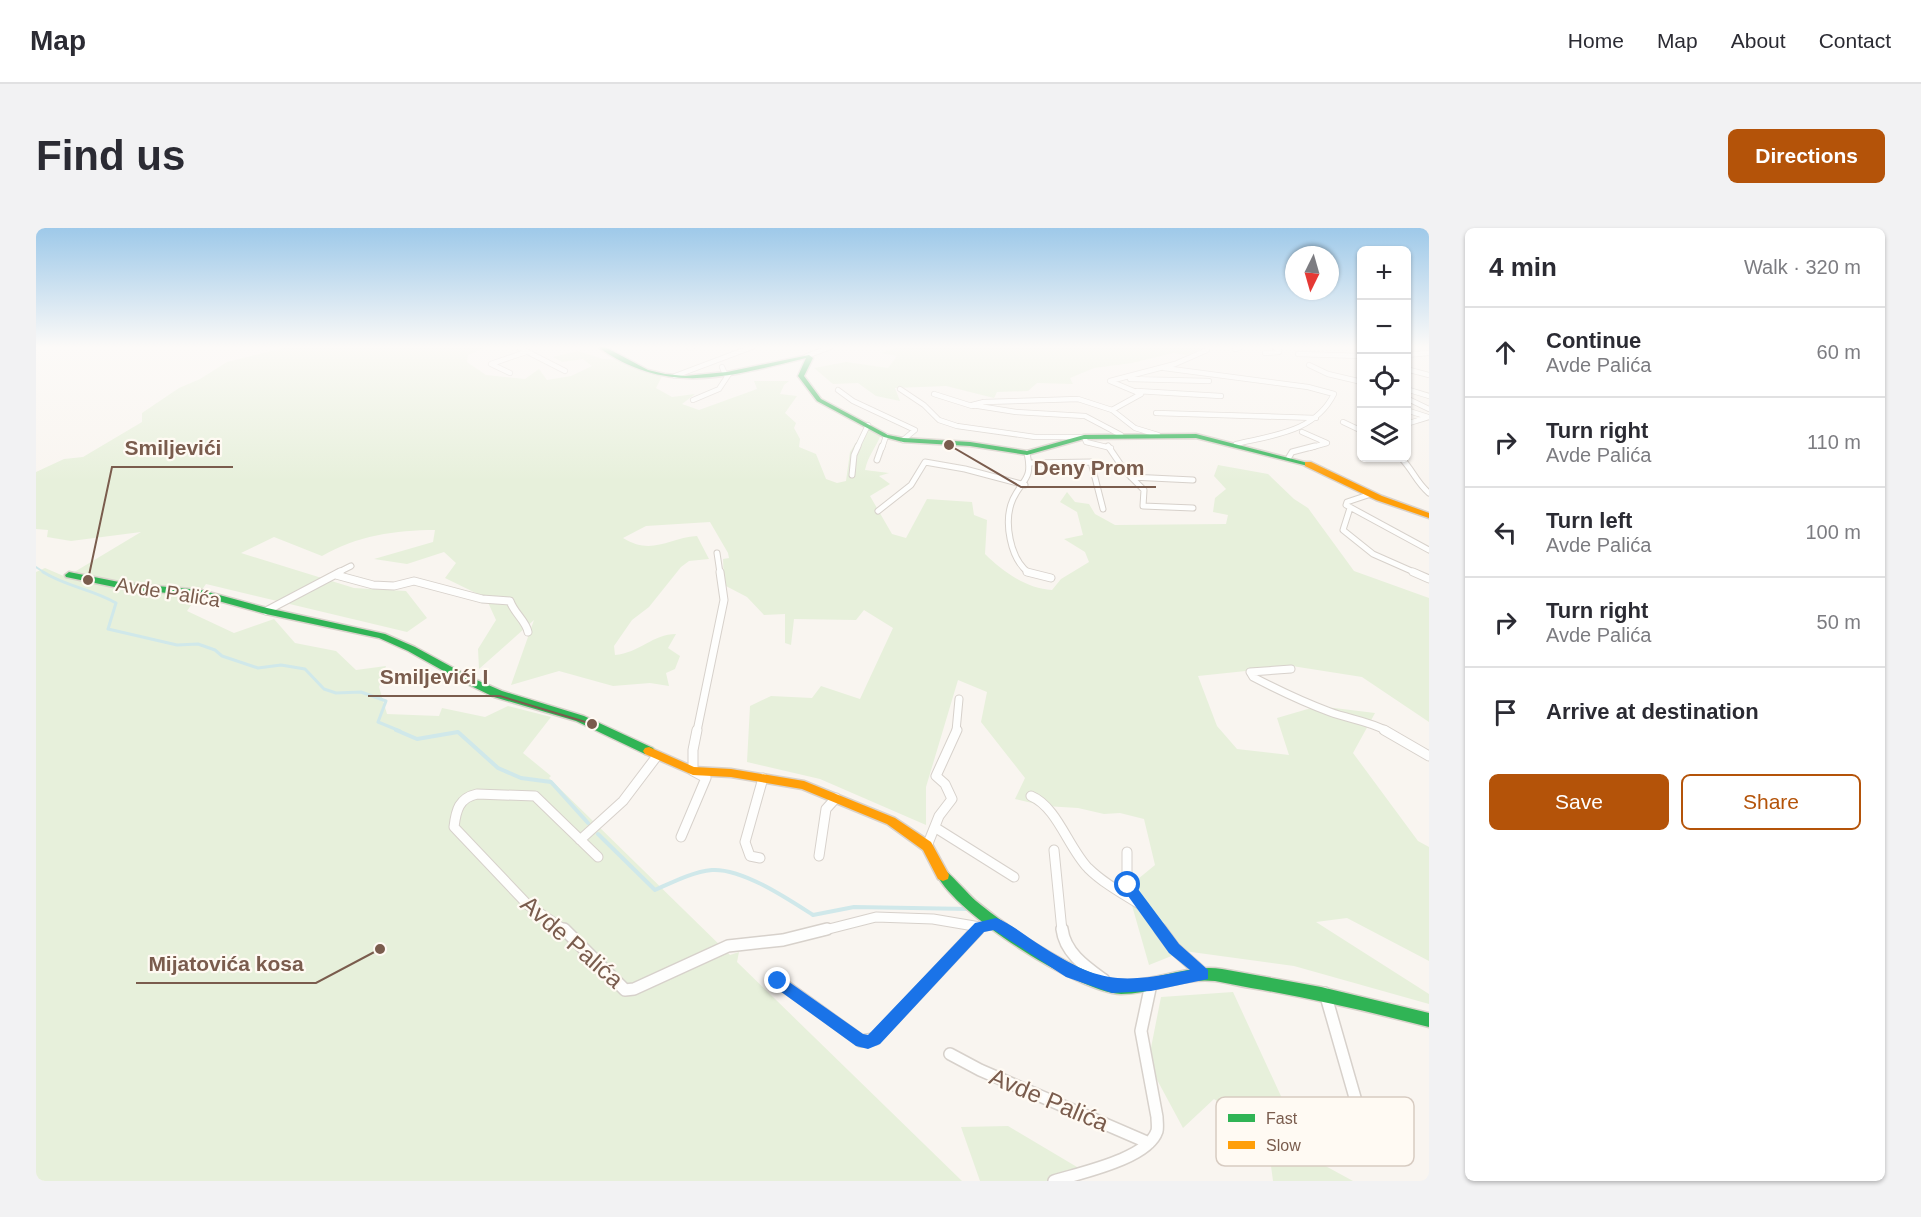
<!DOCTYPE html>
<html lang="en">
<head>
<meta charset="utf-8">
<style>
	:root { --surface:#fff; --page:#f2f2f3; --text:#2b2b33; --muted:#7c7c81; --line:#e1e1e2; --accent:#b45309 }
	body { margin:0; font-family:Arial,sans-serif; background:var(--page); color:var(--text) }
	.controls { position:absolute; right:18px; top:18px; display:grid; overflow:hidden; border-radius:9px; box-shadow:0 2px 4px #0004 }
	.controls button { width:54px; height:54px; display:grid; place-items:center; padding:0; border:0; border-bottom:2px solid var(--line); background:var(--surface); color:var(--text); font:30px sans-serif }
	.compass { position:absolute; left:1249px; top:18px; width:54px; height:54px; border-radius:50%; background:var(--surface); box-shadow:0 2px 4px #0004; rotate:185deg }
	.stop { position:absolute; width:18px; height:18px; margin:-14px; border:4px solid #1a73e8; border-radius:50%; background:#fff }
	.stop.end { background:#1a73e8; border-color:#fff; box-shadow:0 2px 6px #0008 }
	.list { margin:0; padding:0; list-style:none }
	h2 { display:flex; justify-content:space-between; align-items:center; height:78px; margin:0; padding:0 24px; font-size:26px }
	h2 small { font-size:20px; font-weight:400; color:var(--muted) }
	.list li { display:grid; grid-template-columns:39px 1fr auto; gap:18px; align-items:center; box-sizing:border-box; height:90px; padding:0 24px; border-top:2px solid var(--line) }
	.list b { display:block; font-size:22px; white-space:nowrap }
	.list p { margin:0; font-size:20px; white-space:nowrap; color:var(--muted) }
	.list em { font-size:20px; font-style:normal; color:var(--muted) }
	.actions { display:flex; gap:12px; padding:18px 24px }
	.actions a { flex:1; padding:14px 0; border:2px solid var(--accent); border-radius:9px; text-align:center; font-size:21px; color:var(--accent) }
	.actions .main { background:var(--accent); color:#fff }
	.icon { flex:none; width:33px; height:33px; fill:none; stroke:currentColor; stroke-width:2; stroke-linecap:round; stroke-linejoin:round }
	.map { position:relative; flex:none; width:1393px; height:953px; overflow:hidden; border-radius:9px }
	header { display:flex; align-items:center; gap:36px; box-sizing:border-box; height:84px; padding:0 30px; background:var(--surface); border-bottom:2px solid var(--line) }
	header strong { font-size:28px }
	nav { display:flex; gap:33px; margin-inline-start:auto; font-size:21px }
	.intro { display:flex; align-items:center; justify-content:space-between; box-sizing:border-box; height:144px; padding:0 36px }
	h1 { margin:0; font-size:42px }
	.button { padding:15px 27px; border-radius:9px; background:var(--accent); color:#fff; font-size:21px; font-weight:700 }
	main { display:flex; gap:36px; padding:0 36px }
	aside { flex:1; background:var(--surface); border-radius:9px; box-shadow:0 2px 4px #0004 }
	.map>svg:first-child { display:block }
</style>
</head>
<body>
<header>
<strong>Map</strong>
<nav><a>Home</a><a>Map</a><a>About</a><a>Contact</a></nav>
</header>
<div class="intro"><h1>Find us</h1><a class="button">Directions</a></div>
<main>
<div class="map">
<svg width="1393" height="953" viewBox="0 0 1393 953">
	<rect width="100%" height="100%" fill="#f9f5f0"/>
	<!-- green -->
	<path fill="#e7f0db" d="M251,119H451L432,127L431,134L450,147L489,151L503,141L511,152L535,148L556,138L547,131L526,134L517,129L542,123L567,131L591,132L604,140L626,148L620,160L636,169L659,166L646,176L663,182L721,161L718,153H753L748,157L744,166L761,168L749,185L760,195L758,200L764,211L763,219L780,226L790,251L801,255L810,253L814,224L831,198L845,206C840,220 832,227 829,242L853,245L843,248L854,256L834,268L856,306L870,310L891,271L936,274L938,287L951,292L949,326C966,343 991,361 1016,362L1025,351L1053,334L1049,324L1028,311L1047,307L1041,284L1024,274L1031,264L1039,274L1053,276L1059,286L1079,297L1190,296L1192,287L1177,284L1179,270L1190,261L1178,248L1182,237L1232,246L1258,271L1272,280L1318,343L1393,370V494L1326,449L1256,438L1162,448L1181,498L1201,521L1253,527L1241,490L1282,478L1339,485L1317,525L1382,613L1393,619V733L1311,690L1280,694L1393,766V776L1258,738L1148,723L1113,737L1091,660L1119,637L1108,591L1084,585L1068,586L1042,580L1009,578L979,571L989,550L945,494L951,464L922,452L890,559V597L784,551L711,534L714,478L735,468L776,470L785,458L824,471L857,400L828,382L820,392L758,391L755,417L749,415V386L728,387L711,369L688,357L687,331L693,330L692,325L674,294L610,298L587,310C616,328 632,310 661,308L673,331L653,333L645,339L613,379L596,392L578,418L579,427C603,425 617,406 640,406L632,420L644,428L639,441L630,445L633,458L614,455L577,458L523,443L475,457L498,392L443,441L442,421L460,392L450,370L409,350L420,335L408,324L371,336L338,331L397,314L399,302C360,302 320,308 286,328L238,309L205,325L318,360L370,363L391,390L371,404L170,356L151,383L198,405L238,391L259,415L300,423L320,442L350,438L343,459L351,486L403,488L406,480L449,489L472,478L515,489L487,525L515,548L513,550L694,727L703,724L701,734L926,953H0V344L9,340L30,349L105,304L35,313L11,309L12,302L0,301V244L28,231L47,229L106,194V185L143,160L164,151L191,134Z
		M862,119H1170L1151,127L1137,125L1096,135L1058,140L1034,150L1037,156L1001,155L992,163L961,164L958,170L910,158L859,160L864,173L840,168L822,155L797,156L778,140L810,134L852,140L861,128L845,125Z
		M1197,764L1273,929L1317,953H1237L1231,908L1178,871L1147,900L1112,835L1125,769Z
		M972,898L1041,939L1037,953H944L925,899Z"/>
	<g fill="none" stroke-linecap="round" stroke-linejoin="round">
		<!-- stream-far2 -->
		<path stroke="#d0e8ea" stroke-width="2" d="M0,339L9,345"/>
		<!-- stream-far1 -->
		<path stroke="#d0e8ea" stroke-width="3" d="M7,344C31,359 56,361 80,375L72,401L141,417L162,416L179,422L186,428L222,440L245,437L269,441L288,461L300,465L325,464L350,473L342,494L364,503"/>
		<!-- stream -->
		<path stroke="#d0e8ea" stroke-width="4" d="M360,502L381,511L422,504L462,540L485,550L515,554L552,595
			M562,606L619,662C637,654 656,644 676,642C706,640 752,671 777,687L818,679L934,681"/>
		<defs>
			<path id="street-far4" d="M482,119L529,143
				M653,119L656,120
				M1199,121L1205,119
				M1229,125L1243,124V121L1238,119
				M1262,126L1326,128
				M1370,127L1393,125
				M771,128L794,119
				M1273,137L1292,146L1326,154
				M686,139L689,146
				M1128,140L1272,159L1298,166C1279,204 1238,207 1200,216
				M1370,141L1393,147
				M474,145L455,136L490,124
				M639,148L716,119
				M1094,151L1173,153
				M864,161L888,177L903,192L921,198L999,209H1048L1050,214L1075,220
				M1370,161L1393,168
				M802,162L817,173L879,202L867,212
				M1101,163L1185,168
				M898,166L936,178
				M1105,166L1074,153L1139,136L1171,122V119
				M1105,166L1076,182L1099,200L1122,207
				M1370,170L1393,181
				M657,172L683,161L693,146
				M1076,182L1042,171L948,174L936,177L980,184L1049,188L1085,207
				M1370,182L1392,189
				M1120,185L1280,190
				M1307,194L1326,203
				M1370,196L1393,189
				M1266,204L1291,215L1273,220
				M821,220L832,197
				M846,220L850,208"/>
			<path id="street-far3" d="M1072,218L1089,243L1108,262L1107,278L1157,280
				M991,225C997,252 987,250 977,271C967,293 974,331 993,345
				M1253,229L1256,224L1279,218
				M1365,230C1377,242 1380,254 1393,265
				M841,232L846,218
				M994,235L1055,234L1067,281
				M816,247L818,227L822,218
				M1095,249L1157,252
				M1335,266L1311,274L1310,277L1393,322
				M1314,280L1307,302L1337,326L1380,345
				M842,283L875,257L889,234L929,241L989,257
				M681,325L684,345
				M301,345L315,338"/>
			<path id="street-far2" d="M991,344L1015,350
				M1377,344L1393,351
				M300,347L337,357L358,358L378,353L446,371L474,373C478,385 490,393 492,404
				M230,383L304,344
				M1255,441L1214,444L1217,449C1242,462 1267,474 1294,484C1313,491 1333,493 1351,503
				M661,503L688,372L684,344
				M920,503L923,471"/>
			<path id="street-far1" d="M1348,502L1393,528
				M995,568C1021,579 1032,619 1052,640C1067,655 1087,666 1105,677
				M900,600L978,649
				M645,609L670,550L657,543V522L661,502
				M544,612L587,573L621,528
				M891,618L903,588L916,571L909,556L900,548L921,502
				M1018,622L1026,703
				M1091,624V657L1125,703
				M783,628L790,581L800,570
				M724,630L714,628L709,614L727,550
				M530,703L492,677L418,599C420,582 423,570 441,566L499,568L562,629
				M785,703L840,689L897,691L944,699L960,696
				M941,703L944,699"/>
			<path id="street" d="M528,701L589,762L598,761L692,718L747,712L791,701
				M1026,701C1029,725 1050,739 1068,752
				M1124,701L1138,720L1166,745
				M742,753L825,813L839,811L942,701
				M1289,765L1322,880L1330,931
				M914,826L944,842L1113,915
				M1018,953C1043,945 1112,931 1121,903C1122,899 1121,893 1121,889L1105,803L1115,756"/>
			<path id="fast" d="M562,119H569L612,142L629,146L649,148L691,144L773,127L777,130L768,148L785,171L852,207L867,210L934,214L991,223L1048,207L1160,206L1276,236L1272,238L1160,210L1048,211L991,227L934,218L867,214L848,209L781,173L762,148L770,130C694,148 632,169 562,119Z
				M33,344L88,355L165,362L231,380L349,406L379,419L436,450L466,463L548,488L617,520L619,523L617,526H609L540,493L458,469L429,455L372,423L343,410L230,386L164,368L88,361L30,349L29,347Z
				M907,641C913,644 932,666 940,673C974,701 1029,738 1071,750C1107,760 1147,735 1186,741L1285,759L1393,785V799C1334,784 1275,770 1215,760C1203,758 1191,755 1179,753C1147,749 1117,766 1085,766C1041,764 920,686 901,647L902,643Z"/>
			<path id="slow" d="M1269,234H1275L1346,268L1393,285V290L1340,272L1269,238Z
				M613,519L658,539L695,541L768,553L859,590L895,614L913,647L912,651L907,653L902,651L887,622L851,596L766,561L695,549L657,547L609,526L607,523L609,520Z"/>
		</defs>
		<!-- street-far4 casing -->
		<use href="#street-far4" stroke="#d7d1cb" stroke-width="6"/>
		<!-- street-far3 casing -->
		<use href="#street-far3" stroke="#d7d1cb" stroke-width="7"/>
		<!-- street-far2 casing -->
		<use href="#street-far2" stroke="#d7d1cb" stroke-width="9"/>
		<!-- street-far1 casing -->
		<use href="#street-far1" stroke="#d7d1cb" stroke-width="11"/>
		<!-- street casing -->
		<use href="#street" stroke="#d7d1cb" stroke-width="14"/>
		<!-- fast casing -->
		<use href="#fast" stroke="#d9d2cb" stroke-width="3"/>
		<!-- slow casing -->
		<use href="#slow" stroke="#d9d2cb" stroke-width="3"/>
		<!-- street-far4 -->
		<use href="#street-far4" stroke="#fefefd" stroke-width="4.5"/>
		<!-- street-far3 -->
		<use href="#street-far3" stroke="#fefefd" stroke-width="5"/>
		<!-- street-far2 -->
		<use href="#street-far2" stroke="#fefefd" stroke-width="7"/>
		<!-- street-far1 -->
		<use href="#street-far1" stroke="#fefefd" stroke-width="9"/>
		<!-- street -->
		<use href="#street" stroke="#fefefd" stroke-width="11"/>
		<!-- fast -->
		<use href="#fast" fill="#30b455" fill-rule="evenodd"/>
		<!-- slow -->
		<use href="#slow" fill="#ff9f0a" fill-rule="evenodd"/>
	</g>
	<!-- sky -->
	<linearGradient id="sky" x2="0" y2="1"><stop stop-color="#9ec9e9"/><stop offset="0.47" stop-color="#fcfaf8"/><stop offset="1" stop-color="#fcfaf8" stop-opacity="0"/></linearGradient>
	<rect width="1393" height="253" fill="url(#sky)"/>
	<!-- route -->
	<path fill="#1a73e8" d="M1092,652L1096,653L1143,716L1172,742V751L1115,763L1076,765L1030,749L958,702L948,704L844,816L832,821L820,818L737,758L735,753L742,747L746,749L827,806L832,807L939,695L960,690C976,696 992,710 1007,719C1067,757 1086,755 1154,742L1133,725L1087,661L1085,657Z"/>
	<g text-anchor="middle" stroke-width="4.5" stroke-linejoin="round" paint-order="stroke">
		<!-- street labels -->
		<g font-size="20" fill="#7a5c4d" stroke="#fffaf3">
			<text transform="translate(132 364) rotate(9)" y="7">Avde Palića</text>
		</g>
		<!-- near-street labels -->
		<g font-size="24" fill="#7a5c4d" stroke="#fffaf3">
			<text transform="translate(536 714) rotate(41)" y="8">Avde Palića</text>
			<text transform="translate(1013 872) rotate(23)" y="8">Avde Palića</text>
		</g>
	</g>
	<!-- legend -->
	<rect x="1180" y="869" width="198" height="69" rx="9" fill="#fffaf3" stroke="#d7cbc1" stroke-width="1.5"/>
	<rect x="1192" y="886" width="27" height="8" fill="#30b455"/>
	<rect x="1192" y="913" width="27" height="8" fill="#ff9f0a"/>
	<g font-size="16" fill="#7a5c4d">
		<text x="1230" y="896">Fast</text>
		<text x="1230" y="923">Slow</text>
	</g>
	<!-- callouts -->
	<path fill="none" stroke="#7a5c4d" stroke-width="2" d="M52 352L76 239H197M913 217L985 259H1120M556 496L464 468H332M344 721L280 755H100"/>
	<g fill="#7a5c4d" stroke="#fffaf3" stroke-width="2">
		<circle cx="52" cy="352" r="6"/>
		<circle cx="913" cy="217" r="6"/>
		<circle cx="556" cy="496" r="6"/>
		<circle cx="344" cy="721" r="6"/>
	</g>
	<g font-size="21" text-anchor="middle" font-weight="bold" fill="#7a5c4d" stroke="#fffaf3" stroke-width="4.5" stroke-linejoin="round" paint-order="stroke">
		<text x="137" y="227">Smiljevići</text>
		<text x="1053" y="247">Deny Prom</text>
		<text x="398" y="456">Smiljevići I</text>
		<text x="190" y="743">Mijatovića kosa</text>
	</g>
</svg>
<div class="controls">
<button>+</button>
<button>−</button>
<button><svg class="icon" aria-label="locate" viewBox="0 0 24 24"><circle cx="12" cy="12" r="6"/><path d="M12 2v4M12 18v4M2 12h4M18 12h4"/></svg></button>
<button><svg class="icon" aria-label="layers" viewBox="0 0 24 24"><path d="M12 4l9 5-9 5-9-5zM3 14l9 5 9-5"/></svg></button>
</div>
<svg class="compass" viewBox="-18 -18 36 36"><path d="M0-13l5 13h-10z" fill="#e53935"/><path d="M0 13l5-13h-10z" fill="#7c7c81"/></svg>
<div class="stop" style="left:1092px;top:657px"></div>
<div class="stop end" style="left:742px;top:753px"></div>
</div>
<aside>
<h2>4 min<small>Walk · 320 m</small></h2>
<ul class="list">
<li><svg class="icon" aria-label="ahead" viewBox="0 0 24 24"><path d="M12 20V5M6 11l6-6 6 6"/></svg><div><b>Continue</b><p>Avde Palića</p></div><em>60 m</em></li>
<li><svg class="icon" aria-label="right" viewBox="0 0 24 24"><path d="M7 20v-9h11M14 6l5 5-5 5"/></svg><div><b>Turn right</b><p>Avde Palića</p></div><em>110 m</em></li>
<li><svg class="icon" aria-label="left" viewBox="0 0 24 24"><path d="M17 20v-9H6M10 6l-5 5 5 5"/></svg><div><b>Turn left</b><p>Avde Palića</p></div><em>100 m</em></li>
<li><svg class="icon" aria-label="right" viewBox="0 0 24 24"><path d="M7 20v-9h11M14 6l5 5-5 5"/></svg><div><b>Turn right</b><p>Avde Palića</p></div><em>50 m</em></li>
<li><svg class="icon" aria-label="arrive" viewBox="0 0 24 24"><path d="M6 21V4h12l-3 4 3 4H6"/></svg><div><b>Arrive at destination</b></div></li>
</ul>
<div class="actions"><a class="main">Save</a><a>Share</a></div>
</aside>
</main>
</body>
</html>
